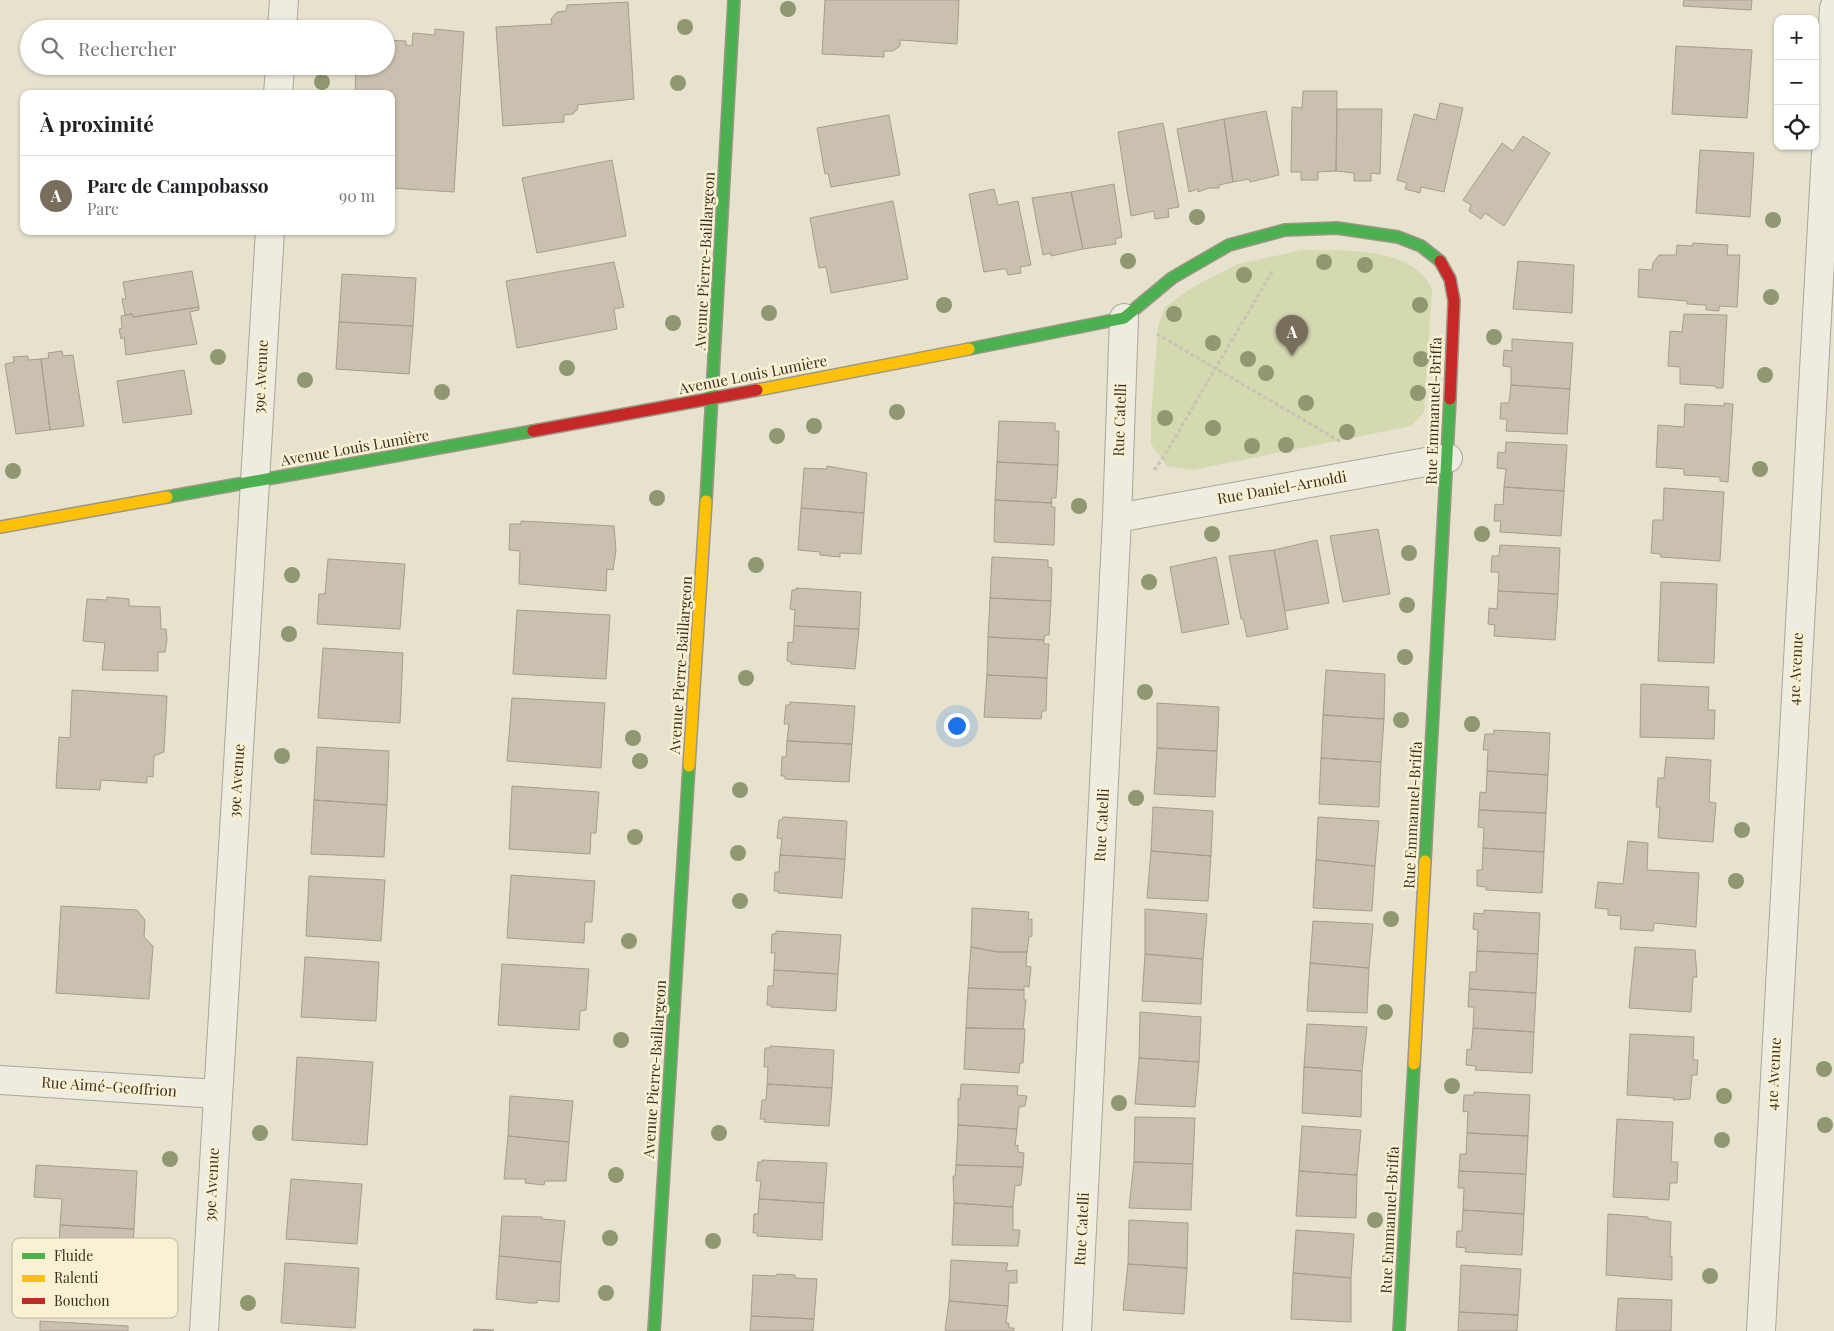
<!DOCTYPE html>
<html lang="fr">
<head>
<meta charset="utf-8">
<style>
	:root { --surface:#fff; --page:#f2f2f2; --text:#202124; --muted:#757577; --line:#e0e0e0; --accent:#786e5c }
	body { margin:0; font-family:"Playfair Display",serif; background:var(--page); color:var(--text) }
	.controls { position:absolute; right:15px; top:15px; display:grid; overflow:hidden; border-radius:10px; box-shadow:0 1px 4px #0004 }
	.controls button { width:45px; height:45px; display:grid; place-items:center; padding:0; border:0; border-bottom:1px solid var(--line); background:var(--surface); color:var(--text); font:25px sans-serif }
	.you { position:absolute; left:956px; top:725px; width:18px; height:18px; margin:-12px; border:4px solid #fff; border-radius:50%; background:#1a73e8; box-shadow:0 0 0 8px #1a73e833 }
	.badge { display:grid; place-items:center; width:32px; height:32px; border-radius:50%; background:var(--accent); color:#fff; font-size:16px; font-weight:700 }
	.pin { position:absolute; translate:-50% -41px; filter:drop-shadow(0 1px 2px #0008) }
	.pin::after { content:''; position:absolute; top:26px; width:18px; height:15px; background:inherit; clip-path:polygon(0 0,100% 0,50% 100%) }
	.list { margin:0; padding:0; list-style:none }
	h2 { display:flex; justify-content:space-between; align-items:center; height:65px; margin:0; padding:0 20px; font-size:21px }
	h2 small { font-size:16px; font-weight:400; color:var(--muted) }
	.list li { display:grid; grid-template-columns:32px 1fr auto; gap:15px; align-items:center; box-sizing:border-box; height:80px; padding:0 20px; border-top:1px solid var(--line) }
	.list b { display:block; font-size:19px; white-space:nowrap }
	.list p { margin:0; font-size:16px; white-space:nowrap; color:var(--muted) }
	.list em { font-size:16px; font-style:normal; color:var(--muted) }
	.icon { flex:none; width:28px; height:28px; fill:none; stroke:currentColor; stroke-width:2; stroke-linecap:round; stroke-linejoin:round }
	.map { position:relative; flex:none; width:1834px; height:1331px; overflow:hidden }
	.search { position:absolute; background:var(--surface); box-shadow:0 1px 4px #0004; left:20px; top:20px; width:375px; height:55px; display:flex; align-items:center; gap:12px; box-sizing:border-box; padding:0 18px; border-radius:28px; color:var(--muted); font-size:19px }
	.panel { position:absolute; background:var(--surface); box-shadow:0 1px 4px #0004; left:20px; top:90px; width:375px; height:145px; border-radius:10px }
	.map>svg:first-child { display:block }
</style>
</head>
<body>
<div class="map">
<svg width="1834" height="1331" viewBox="0 0 1834 1331">
	<rect width="100%" height="100%" fill="#e6e2ce"/>
	<!-- green -->
	<path fill="#d4d9b0" d="M1302,250C1343,251 1411,245 1432,289L1424,412L1411,426L1192,470L1167,466L1151,444V419L1158,326L1165,307L1193,287L1238,264Z"/>
	<!-- building -->
	<path fill="#cac0af" stroke="#a79d8d" d="M825,0H959L957,44L900,40V46L893,51H884V57L822,54Z
		M1684,0H1752L1751,10L1683,6Z
		M628,2L634,99L577,105L578,109L573,114L564,115V122L503,126L496,27L552,24L551,19L557,12L566,11L567,5Z
		M435,29L464,32L454,192L391,188V94H355L356,66H386V40L406,41V45L412,46L413,33L435,35Z
		M1676,46L1752,50L1747,118L1672,114Z
		M1303,91H1337L1336,171L1318,172V180H1301V172H1291L1292,107L1302,108Z
		M1440,103L1463,108L1444,192L1421,187L1420,193L1405,189L1407,183L1397,180L1414,114L1436,120Z
		M1337,109H1382L1380,174L1371,173V181H1354V173L1336,171Z
		M1266,111L1279,175L1250,182L1249,179L1233,182L1224,119Z
		M889,115L900,175L831,187L828,173L825,174L817,128Z
		M1224,119L1233,182L1219,185V188H1209L1198,192V189L1189,192L1177,129Z
		M1163,123L1179,207L1168,209L1169,217L1155,219L1154,211L1131,216L1118,132Z
		M1523,136L1550,153L1504,226L1485,213L1481,219L1469,211L1471,205L1463,200L1502,143L1513,151Z
		M1700,150L1754,153L1750,217L1696,213Z
		M612,160L626,236L537,253L522,178Z
		M1114,184L1122,237L1115,239L1116,244L1083,249L1071,192Z
		M994,189L998,205L1018,201L1031,265L1020,267L1021,273L1008,275L1006,269H1003L984,272L969,194Z
		M1071,192L1083,249L1051,256V253L1043,255L1032,198Z
		M893,201L908,279L831,293L826,267L819,268L810,218Z
		M1693,243L1728,245L1727,255H1740L1737,307L1719,306V311L1706,310V305L1687,304V301L1638,297L1639,269L1652,270L1653,263L1659,255H1676L1677,245L1692,246Z
		M1518,261L1574,265L1572,313L1513,309Z
		M614,262L624,307L614,309L617,329L517,348L506,281Z
		M192,271L199,307L133,317L132,314L125,315L122,299H126L123,282Z
		M342,274L416,278L413,326L339,322Z
		M199,307V310L190,312L197,344L126,355L124,337L121,339L119,329L122,328L121,316L132,314L133,317Z
		M1684,314L1727,315L1723,388H1716V386L1680,384V367L1668,366L1670,331L1682,332Z
		M339,322L413,326L409,374L336,369Z
		M1512,339L1573,343L1570,389L1511,385V367L1503,366L1504,350L1512,351Z
		M62,351L63,356L73,355L84,426L50,430L41,359L49,358L48,353Z
		M28,356V360L41,359L50,430L16,434L5,364L14,362L13,357Z
		M184,370L192,414L123,423L117,381Z
		M1511,385L1570,389L1567,434L1506,431L1507,419H1500L1501,403H1509Z
		M1724,403L1733,404L1728,482L1720,481V477L1684,475V469L1656,467L1658,425L1684,427L1685,404L1724,406Z
		M999,421L1055,423V431H1059L1058,465L997,462Z
		M1506,442L1567,445L1564,491L1504,487L1506,469L1497,468L1498,452L1505,453Z
		M997,462L1058,465L1056,498H1051L1052,503L995,500Z
		M827,466L867,473L864,513L801,508L804,468L827,469Z
		M1504,487L1564,491L1561,536L1500,532L1501,521H1494L1495,504L1503,505Z
		M1664,488L1724,492L1720,561L1661,557L1660,554L1651,553L1653,520H1663Z
		M995,500L1052,503L1051,507H1055L1054,545L994,542Z
		M801,508L864,513L861,554L840,553V557L820,555V552L798,550Z
		M521,521L614,526L616,550L613,570L607,569L606,591L519,584L520,551L509,550L510,524H521Z
		M1378,529L1390,594L1343,602L1330,536Z
		M1317,540L1329,603L1285,611L1274,550Z
		M1500,545L1560,548L1558,594L1498,591L1499,572H1491L1492,556H1499Z
		M1274,550L1288,629L1247,637L1243,619H1241L1229,556Z
		M992,557L1048,560V567L1052,568L1051,601L990,598Z
		M1216,557L1229,624L1182,633L1170,567Z
		M328,559L405,564L400,629L317,624L319,594H325Z
		M1661,582L1717,584L1714,663L1658,661Z
		M796,588L861,592L859,629L794,626L795,610L790,609L792,590H796Z
		M1498,591L1558,594L1555,640L1494,636L1495,625L1488,624L1489,608L1497,609Z
		M107,597L129,599V606L160,607L161,629H166L167,640L165,652H158V671L102,670L105,643L83,641L87,599L107,600Z
		M990,598L1051,601L1049,635H1045L1044,640L988,637Z
		M517,610L610,615L606,679L513,674Z
		M794,626L859,629L855,669L791,664V662L787,661L788,642L793,643Z
		M988,637L1044,640V644H1049L1047,678L987,675Z
		M323,648L403,653L400,723L318,718Z
		M1326,670L1385,674L1384,719L1323,715Z
		M987,675L1047,678L1046,711H1042L1041,719L984,717Z
		M1641,684L1709,687L1708,710H1715L1714,739L1640,737Z
		M72,690L167,696L164,752L154,756L153,777L147,776V783L101,780L100,790L56,788L59,737L70,738Z
		M512,698L605,703L601,768L507,761Z
		M790,702L855,706L852,744L787,741L789,724H784L786,705H790Z
		M1157,703L1219,707L1217,751L1157,748Z
		M1323,715L1384,719L1381,762L1321,758Z
		M1494,730L1550,733L1548,775L1487,771L1488,750H1483L1485,734H1494Z
		M787,741L852,744L849,782L785,779V776H781L782,757H786Z
		M317,747L389,751L387,805L314,800Z
		M1157,748L1217,751L1215,797L1154,794Z
		M1666,757L1711,760L1709,802L1716,803L1713,842L1658,838L1660,807H1656L1658,778H1664Z
		M1321,758L1381,762L1379,807L1319,804Z
		M1487,771L1548,775L1546,813L1479,810L1480,792L1486,793Z
		M512,786L599,792L596,833H591L590,854L509,849Z
		M314,800L387,805L384,857L311,854Z
		M1153,807L1213,811L1211,856L1151,851Z
		M1479,810L1546,813L1544,852L1483,848L1484,828L1478,827Z
		M783,817L847,821L845,859L780,855L782,839L777,838L779,820H782Z
		M1318,817L1379,821L1375,866L1316,860Z
		M1628,841L1648,843L1647,870L1699,873L1696,927L1654,923L1653,931L1620,929L1621,916L1608,915V909L1595,908L1598,882L1623,884Z
		M1483,848L1544,852L1542,893L1486,890V887L1477,886V870H1482Z
		M1151,851L1211,856L1208,901L1147,898Z
		M780,855L845,859L842,898L778,893V891H774L775,872H779Z
		M1316,860L1375,866L1372,911L1313,908Z
		M511,875L595,881L592,922H585L584,943L507,938Z
		M309,876L385,880L381,941L306,936Z
		M61,906L137,910L145,920L144,937L153,946L149,999L56,993Z
		M972,908L1029,912L1028,920L1032,919V936L1029,937L1027,952H998L971,947Z
		M1145,909L1207,914L1203,959L1145,954Z
		M1484,910L1540,913L1538,954L1477,951L1478,930L1473,929L1474,913L1484,914Z
		M1313,921L1373,924L1369,968L1310,963Z
		M776,931L841,935L838,974L774,970L775,953H771L772,934H776Z
		M971,947L998,952H1027L1026,966L1031,967L1029,987L1024,986V990L968,988Z
		M1635,947L1695,950L1697,977H1693L1691,1012L1629,1008Z
		M1477,951L1538,954L1536,993L1469,989L1470,972H1476Z
		M1145,954L1203,959L1201,1004L1142,1001Z
		M305,957L379,962L376,1021L301,1017Z
		M1310,963L1369,968L1367,1013L1307,1011Z
		M502,964L589,969L586,1010L580,1011L579,1030L498,1025Z
		M774,970L838,974L836,1011L771,1007V1005H767L768,986H773Z
		M968,988L1024,990V1000H1026L1023,1029L966,1028Z
		M1469,989L1536,993L1534,1032L1473,1028L1474,1007H1468Z
		M1140,1012L1201,1017L1199,1062L1139,1058Z
		M1307,1024L1367,1027L1362,1071L1304,1067Z
		M966,1028L1025,1029L1023,1063H1020L1019,1073L964,1069Z
		M1473,1028L1534,1032L1532,1073L1475,1070L1476,1066L1466,1065L1467,1049L1471,1050Z
		M1630,1034L1694,1037L1693,1060H1698L1697,1075H1692L1690,1099L1673,1100L1674,1098L1627,1095Z
		M770,1046L834,1050L832,1088L767,1084L768,1067H764L765,1048H770Z
		M297,1057L373,1062L367,1145L292,1140Z
		M1139,1058L1199,1062L1195,1107L1135,1104Z
		M1304,1067L1362,1071L1361,1117L1302,1113Z
		M767,1084L832,1088L829,1126L764,1122L765,1119H760L762,1100H766Z
		M961,1084L1018,1086L1017,1095L1027,1096L1025,1106L1019,1107L1017,1129L958,1125V1098L960,1099Z
		M1474,1092L1530,1095L1528,1136L1467,1133L1468,1111L1463,1112L1464,1095H1474Z
		M510,1096L573,1101L569,1142L508,1136Z
		M1135,1117L1195,1118L1193,1164L1134,1162Z
		M1617,1119L1673,1122L1671,1162H1678L1677,1183H1670L1669,1200L1613,1197Z
		M958,1125L1017,1129L1015,1146L1018,1145V1152L1024,1153L1023,1167L956,1165Z
		M1302,1126L1361,1130L1357,1175L1299,1171Z
		M1467,1133L1528,1136L1526,1174L1459,1171L1460,1154H1466Z
		M508,1136L569,1142L566,1181H545L544,1185L525,1183L526,1179H504Z
		M762,1160L827,1163L824,1203L759,1199L761,1181H756L758,1162H762Z
		M1134,1162L1193,1164L1191,1210L1129,1208Z
		M36,1165L137,1171L134,1229L60,1225L62,1199L34,1197Z
		M956,1165L1023,1167L1021,1185L1015,1186L1013,1207L954,1203L953,1176H955Z
		M1299,1171L1357,1175L1356,1218L1296,1216Z
		M1459,1171L1526,1174L1524,1214L1463,1210L1464,1188H1458Z
		M291,1179L362,1184L357,1244L286,1239Z
		M759,1199L824,1203L822,1240L757,1236V1233H753L754,1214H758Z
		M954,1203L1013,1207V1230H1020L1018,1246L952,1245Z
		M1463,1210L1524,1214L1522,1255L1465,1252L1466,1248L1456,1247L1457,1231H1462Z
		M1608,1214L1648,1217V1219L1671,1222L1670,1257L1672,1256V1280L1606,1275Z
		M502,1216L542,1217V1219L565,1221L561,1262L499,1256Z
		M1129,1220L1188,1223L1187,1268L1128,1264Z
		M60,1225L134,1229L131,1285L31,1280L34,1248L59,1249Z
		M1296,1230L1354,1234L1351,1278L1293,1273Z
		M499,1256L561,1262L559,1302L537,1300V1303H529L496,1299Z
		M951,1260L1008,1263L1006,1271L1017,1270V1283H1009L1008,1306L949,1301Z
		M285,1263L359,1268L355,1328L281,1323Z
		M1128,1264L1187,1268L1184,1314L1123,1310Z
		M1461,1265L1521,1269L1518,1315L1459,1312Z
		M1293,1273L1351,1278V1322L1291,1319Z
		M777,1274L795,1275V1278L817,1279L814,1319L751,1316L753,1275L776,1276Z
		M1618,1298L1672,1300L1671,1331H1616Z
		M949,1301L1008,1306L1006,1323H1009V1328H1014V1331H947L945,1330Z
		M1459,1312L1518,1315L1517,1331H1458Z
		M751,1316L814,1319L813,1331H750Z
		M40,1321L128,1326V1331H40Z
		M474,1329L494,1330L473,1331Z"/>
	<g fill="none" stroke-linecap="round" stroke-linejoin="round">
		<defs>
			<path id="street" d="M282,29L284,0
				M278,94L280,66
				M1117,518L1448,458
				M0,1080L217,1094
				M204,1331L270,231
				M1077,1331L1117,518L1124,318
				M1761,1331L1834,8"/>
			<path id="fast" d="M969,349L1124,318L1172,278L1229,245L1285,230L1337,228L1398,237L1421,246L1440,261
				M167,497L533,431
				M706,501L734,0
				M1425,861L1450,399
				M654,1331L689,766
				M1399,1331L1414,1064"/>
			<path id="slow" d="M757,390L969,349
				M0,527L167,497
				M689,766L706,501
				M1414,1064L1425,861"/>
			<path id="jam" d="M1440,261L1450,279L1454,301L1450,399
				M533,431L757,390"/>
		</defs>
		<!-- street casing -->
		<use href="#street" stroke="#aca697" stroke-width="30"/>
		<!-- fast casing -->
		<use href="#fast" stroke="#9c9687" stroke-width="14"/>
		<!-- slow casing -->
		<use href="#slow" stroke="#9c9687" stroke-width="14"/>
		<!-- jam casing -->
		<use href="#jam" stroke="#9c9687" stroke-width="14"/>
		<!-- path -->
		<path stroke="#c7c3b7" stroke-width="3" stroke-dasharray="4 2.5" stroke-linecap="butt" d="M1157,334L1341,442
			M1154,470L1163,458L1273,270"/>
		<!-- street -->
		<use href="#street" stroke="#eeebe0" stroke-width="28"/>
		<!-- fast -->
		<use href="#fast" stroke="#4caf50" stroke-width="11"/>
		<!-- slow -->
		<use href="#slow" stroke="#ffc107" stroke-width="11"/>
		<!-- jam -->
		<use href="#jam" stroke="#c62828" stroke-width="11"/>
	</g>
	<!-- trees -->
	<g fill="#8f9870">
		<circle cx="788" cy="9" r="8"/>
		<circle cx="685" cy="27" r="8"/>
		<circle cx="322" cy="82" r="8"/>
		<circle cx="678" cy="83" r="8"/>
		<circle cx="1197" cy="217" r="8"/>
		<circle cx="1773" cy="220" r="8"/>
		<circle cx="1128" cy="261" r="8"/>
		<circle cx="1324" cy="262" r="8"/>
		<circle cx="1365" cy="265" r="8"/>
		<circle cx="1244" cy="275" r="8"/>
		<circle cx="1771" cy="297" r="8"/>
		<circle cx="944" cy="305" r="8"/>
		<circle cx="1420" cy="305" r="8"/>
		<circle cx="769" cy="313" r="8"/>
		<circle cx="1174" cy="314" r="8"/>
		<circle cx="673" cy="323" r="8"/>
		<circle cx="1494" cy="337" r="8"/>
		<circle cx="1213" cy="343" r="8"/>
		<circle cx="218" cy="357" r="8"/>
		<circle cx="1248" cy="359" r="8"/>
		<circle cx="1421" cy="359" r="8"/>
		<circle cx="567" cy="368" r="8"/>
		<circle cx="1266" cy="373" r="8"/>
		<circle cx="1765" cy="375" r="8"/>
		<circle cx="305" cy="380" r="8"/>
		<circle cx="442" cy="392" r="8"/>
		<circle cx="1418" cy="393" r="8"/>
		<circle cx="1306" cy="403" r="8"/>
		<circle cx="897" cy="412" r="8"/>
		<circle cx="1165" cy="418" r="8"/>
		<circle cx="814" cy="426" r="8"/>
		<circle cx="1213" cy="428" r="8"/>
		<circle cx="1347" cy="432" r="8"/>
		<circle cx="777" cy="436" r="8"/>
		<circle cx="1286" cy="445" r="8"/>
		<circle cx="1252" cy="446" r="8"/>
		<circle cx="1760" cy="469" r="8"/>
		<circle cx="13" cy="471" r="8"/>
		<circle cx="657" cy="498" r="8"/>
		<circle cx="1079" cy="506" r="8"/>
		<circle cx="1212" cy="534" r="8"/>
		<circle cx="1482" cy="534" r="8"/>
		<circle cx="1409" cy="553" r="8"/>
		<circle cx="756" cy="565" r="8"/>
		<circle cx="292" cy="575" r="8"/>
		<circle cx="1149" cy="582" r="8"/>
		<circle cx="1407" cy="605" r="8"/>
		<circle cx="289" cy="634" r="8"/>
		<circle cx="1405" cy="657" r="8"/>
		<circle cx="746" cy="678" r="8"/>
		<circle cx="1145" cy="692" r="8"/>
		<circle cx="1401" cy="720" r="8"/>
		<circle cx="1472" cy="724" r="8"/>
		<circle cx="633" cy="738" r="8"/>
		<circle cx="282" cy="756" r="8"/>
		<circle cx="640" cy="761" r="8"/>
		<circle cx="740" cy="790" r="8"/>
		<circle cx="1136" cy="798" r="8"/>
		<circle cx="1742" cy="830" r="8"/>
		<circle cx="635" cy="837" r="8"/>
		<circle cx="738" cy="853" r="8"/>
		<circle cx="1736" cy="881" r="8"/>
		<circle cx="740" cy="901" r="8"/>
		<circle cx="1391" cy="919" r="8"/>
		<circle cx="629" cy="941" r="8"/>
		<circle cx="1385" cy="1012" r="8"/>
		<circle cx="621" cy="1040" r="8"/>
		<circle cx="1824" cy="1069" r="8"/>
		<circle cx="1452" cy="1086" r="8"/>
		<circle cx="1724" cy="1096" r="8"/>
		<circle cx="1119" cy="1103" r="8"/>
		<circle cx="1825" cy="1125" r="8"/>
		<circle cx="260" cy="1133" r="8"/>
		<circle cx="719" cy="1133" r="8"/>
		<circle cx="1722" cy="1140" r="8"/>
		<circle cx="170" cy="1159" r="8"/>
		<circle cx="616" cy="1175" r="8"/>
		<circle cx="1375" cy="1220" r="8"/>
		<circle cx="610" cy="1238" r="8"/>
		<circle cx="713" cy="1241" r="8"/>
		<circle cx="1710" cy="1276" r="8"/>
		<circle cx="606" cy="1293" r="8"/>
		<circle cx="248" cy="1303" r="8"/>
	</g>
	<g text-anchor="middle" stroke-width="5" stroke-linejoin="round" paint-order="stroke">
		<!-- street labels -->
		<g font-size="15" fill="#3d2f1e" stroke="#f8f1d4">
			<text transform="translate(705 261) rotate(-87)" y="5">Avenue Pierre-Baillargeon</text>
			<text transform="translate(753 375) rotate(-11)" y="5">Avenue Louis Lumière</text>
			<text transform="translate(261 377) rotate(-87)" y="5">39e Avenue</text>
			<text transform="translate(1434 411) rotate(-88)" y="5">Rue Emmanuel-Briffa</text>
			<text transform="translate(1120 420) rotate(-88)" y="5">Rue Catelli</text>
			<text transform="translate(355 448) rotate(-10)" y="5">Avenue Louis Lumière</text>
			<text transform="translate(1282 488) rotate(-10)" y="5">Rue Daniel-Arnoldi</text>
			<text transform="translate(681 665) rotate(-86)" y="5">Avenue Pierre-Baillargeon</text>
			<text transform="translate(1796 669) rotate(-87)" y="5">41e Avenue</text>
			<text transform="translate(237 781) rotate(-86)" y="5">39e Avenue</text>
			<text transform="translate(1413 815) rotate(-87)" y="5">Rue Emmanuel-Briffa</text>
			<text transform="translate(1102 825) rotate(-87)" y="5">Rue Catelli</text>
			<text transform="translate(655 1069) rotate(-86)" y="5">Avenue Pierre-Baillargeon</text>
			<text transform="translate(1774 1074) rotate(-87)" y="5">41e Avenue</text>
			<text transform="translate(109 1087) rotate(4)" y="5">Rue Aimé-Geoffrion</text>
			<text transform="translate(212 1185) rotate(-87)" y="5">39e Avenue</text>
			<text transform="translate(1390 1220) rotate(-87)" y="5">Rue Emmanuel-Briffa</text>
			<text transform="translate(1082 1229) rotate(-87)" y="5">Rue Catelli</text>
		</g>
	</g>
	<!-- legend -->
	<rect x="12" y="1238" width="166" height="80" rx="8" fill="#f8f1d4" stroke="#c0b79d" stroke-width="1"/>
	<rect x="22" y="1253" width="23" height="6" fill="#4caf50"/>
	<rect x="22" y="1275" width="23" height="7" fill="#ffc107"/>
	<rect x="22" y="1298" width="23" height="6" fill="#c62828"/>
	<g font-size="14" fill="#3d2f1e">
		<text x="54" y="1261">Fluide</text>
		<text x="54" y="1283">Ralenti</text>
		<text x="54" y="1306">Bouchon</text>
	</g>
</svg>
<div class="controls">
<button>+</button>
<button>−</button>
<button><svg class="icon" aria-label="locate" viewBox="0 0 24 24"><circle cx="12" cy="12" r="6"/><path d="M12 2v4M12 18v4M2 12h4M18 12h4"/></svg></button>
</div>
<div class="you"></div>
<div class="pin badge" style="left:1292px;top:356px">A</div>
<div class="search"><svg class="icon" aria-label="search" viewBox="0 0 24 24"><circle cx="10" cy="10" r="6"/><path d="M15 15l6 6"/></svg>Rechercher</div>
<section class="panel">
<h2>À proximité<small></small></h2>
<ul class="list">
<li><span class="badge">A</span><div><b>Parc de Campobasso</b><p>Parc</p></div><em>90 m</em></li>
</ul>
</section>
</div>
</body>
</html>
